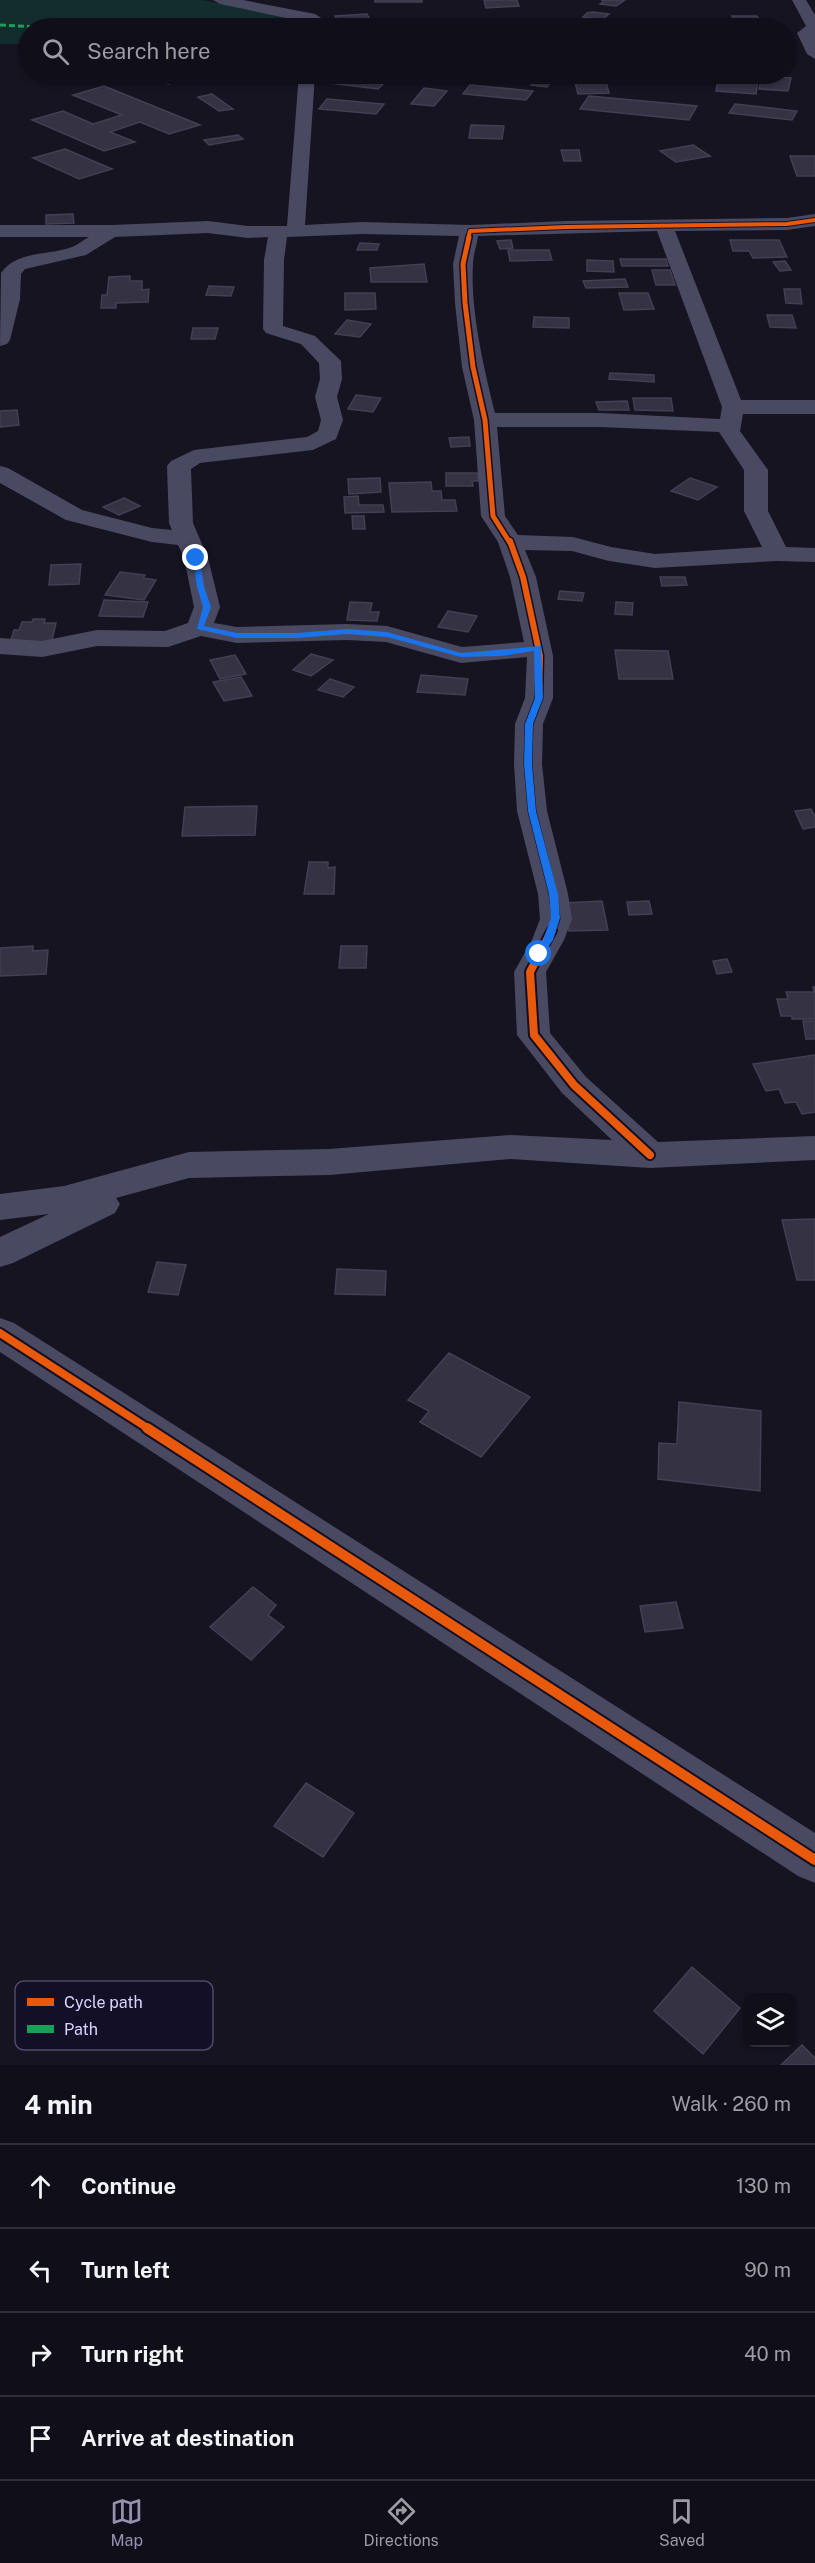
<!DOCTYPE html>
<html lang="en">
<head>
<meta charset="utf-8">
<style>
	:root { --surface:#100f19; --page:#1e1d26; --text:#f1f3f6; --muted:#9c9ca2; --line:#302f38; --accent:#9591b1 }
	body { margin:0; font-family:"Public Sans",sans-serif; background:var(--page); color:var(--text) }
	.controls { position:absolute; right:18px; bottom:18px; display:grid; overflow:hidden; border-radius:12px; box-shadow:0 2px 4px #0004 }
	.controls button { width:54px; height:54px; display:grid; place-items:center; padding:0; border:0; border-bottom:2px solid var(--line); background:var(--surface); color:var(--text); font:30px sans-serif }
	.stop { position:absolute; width:18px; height:18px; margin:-14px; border:4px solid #1a73e8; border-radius:50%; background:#fff }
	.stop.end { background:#1a73e8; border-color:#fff; box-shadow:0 2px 6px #0008 }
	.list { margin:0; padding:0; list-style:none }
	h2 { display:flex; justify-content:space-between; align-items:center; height:78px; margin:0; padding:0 24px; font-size:26px }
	h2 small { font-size:20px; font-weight:400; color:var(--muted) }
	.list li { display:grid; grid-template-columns:39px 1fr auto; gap:18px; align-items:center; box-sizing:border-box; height:84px; padding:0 24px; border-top:2px solid var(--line) }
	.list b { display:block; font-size:22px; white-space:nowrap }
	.list em { font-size:20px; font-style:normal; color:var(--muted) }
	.icon { flex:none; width:33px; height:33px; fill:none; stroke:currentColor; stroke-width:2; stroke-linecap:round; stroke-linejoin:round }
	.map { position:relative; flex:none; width:815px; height:2065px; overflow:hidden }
	.search { position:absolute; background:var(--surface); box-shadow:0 2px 4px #0004; left:18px; right:18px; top:18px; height:66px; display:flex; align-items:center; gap:15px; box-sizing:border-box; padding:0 21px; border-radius:33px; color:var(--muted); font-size:22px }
	.sheet { height:414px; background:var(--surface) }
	nav { display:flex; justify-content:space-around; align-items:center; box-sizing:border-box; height:84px; border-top:2px solid var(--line); background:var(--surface); font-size:16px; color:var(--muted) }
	nav a { display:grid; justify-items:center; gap:3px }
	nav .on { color:var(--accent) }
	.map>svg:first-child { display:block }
</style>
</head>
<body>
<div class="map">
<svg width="815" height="2065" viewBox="0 0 815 2065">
	<rect width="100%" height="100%" fill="#161421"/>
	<!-- green -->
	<path fill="#132c2d" d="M0,0H203L290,18L289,28H28V44H0Z"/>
	<!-- building -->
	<path fill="#343243" stroke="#433f54" stroke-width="1.5" d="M375,0H422V2H375Z
		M484,0H517L519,6L486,8Z
		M601,0H625L616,6L600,4L604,1Z
		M593,12L609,14L602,20L583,17L587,13Z
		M367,14L373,25L341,27L335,16Z
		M732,16H757L761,23H736Z
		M167,74H191L169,84L152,80Z
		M330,74H339L388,79L378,89L321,82Z
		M573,74H604L609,93L578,94Z
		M539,76L554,78L547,87L531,85Z
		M719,76L758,78L756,94L716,91Z
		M762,76L791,78L788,91L759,89Z
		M470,85L533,91L526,100L463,94Z
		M104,86L200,125L169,134L140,122L110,132L135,142L104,151L32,120L63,111L93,124L122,115L73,95Z
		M424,88L447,91L434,106L411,104Z
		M212,94L233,109L219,111L198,97Z
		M589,96L697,106L689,120L580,109Z
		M327,99L384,104L376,114L319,109Z
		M735,104L797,111L792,120L729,113Z
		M471,125L504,126L502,139L469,138Z
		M238,135L243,139L209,145L204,140Z
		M693,145L710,156L676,162L660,151Z
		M65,149L112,169L79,179L33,158Z
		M561,150H579L581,161H564Z
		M790,156H815V176H797Z
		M73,214L74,223L46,224V215Z
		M511,240L513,248L500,249L497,241Z
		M730,240H779L787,257L753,258L749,251H733Z
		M360,243L379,244L377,250H357Z
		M508,250H549L552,260L510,261Z
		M620,259H666L668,266H622Z
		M587,260L613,261L614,272L587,271Z
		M785,261L791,270L780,271L773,262Z
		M424,264L427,282H371L370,268Z
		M652,270H670L675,285H656Z
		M130,276V281H142V290L149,289L148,302L116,303V308H101L102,295H107L109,277Z
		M625,279L628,287L586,288L583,281Z
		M209,286L234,287L231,296L206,295Z
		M784,289H800L802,304L786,303Z
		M345,293H375L376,309L345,310Z
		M619,293H648L654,309L624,310Z
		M767,315H792L796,328L770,327Z
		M534,317L569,318V328L533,327Z
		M347,320L371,324L360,337L335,334Z
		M193,328H218L215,339H191Z
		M610,373L654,375V382L609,379Z
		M356,395L381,398L373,412L348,409Z
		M633,398H671L673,411L635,410Z
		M627,401L629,410H599L596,402Z
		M17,410L19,425L0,427V411Z
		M469,437L470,446L451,447L449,438Z
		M446,473H478V481H472L473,486H446Z
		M380,478L381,492L349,494L348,479Z
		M690,478L717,487L698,500L671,491Z
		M431,482L432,491H441L442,500H455L457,511L392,512L389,483Z
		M358,496L359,505H383L384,512L345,513L344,497Z
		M124,498L140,506L119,515L103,507Z
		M352,516H364L365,529H353Z
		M81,564L79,584L49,585L51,565Z
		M120,572L145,575L143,578L156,580L144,600L105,595Z
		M660,577H685L687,585L662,586Z
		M560,591L584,593L582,601L558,599Z
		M104,600L148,602L143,617L99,616Z
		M350,602L372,603L370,612H379L377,621L347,620Z
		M616,602L633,603L632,615L615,614Z
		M448,611L477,616L468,632L438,627Z
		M33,619H45L44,623H56L51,644L10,643L14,630H19L22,622H32Z
		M615,650L668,651L673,679H619Z
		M311,654L333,660L311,676L293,670Z
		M235,655L246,674L220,679L210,660Z
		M421,675L468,679L465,695L417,692Z
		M241,677L252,696L224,701L213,682Z
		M330,679L354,687L343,697L318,690Z
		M257,806L255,835L182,836L185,807Z
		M811,809L815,817V827L803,829L795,811Z
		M309,862H328V868L335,867L334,894H304Z
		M602,901L608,930L569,931L564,903Z
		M649,901L652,914L629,915L627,902Z
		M33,946V951L48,950L46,974L0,976V948Z
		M341,946H367L366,968H339Z
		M727,959L732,972L717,974L713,961Z
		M813,987H815V1019H792V1016H781L777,999H788L786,992H814Z
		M803,1021H815V1039H806Z
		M815,1055V1112L802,1114L796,1102L785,1103L779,1089L766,1091L753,1064Z
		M815,1219V1280H797L782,1220Z
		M157,1262L186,1265L178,1295L148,1292Z
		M337,1269L386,1271L385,1295L335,1294Z
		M449,1353L530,1397L481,1457L420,1422L429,1411L408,1400Z
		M679,1402L761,1411L760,1491L658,1479L659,1443L677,1444Z
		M253,1587L276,1605L268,1615L284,1627L251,1660L210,1627Z
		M676,1602L683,1628L645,1632L640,1606Z
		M306,1783L354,1813L323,1857L274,1826Z
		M692,1967L740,2008L703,2054L654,2011Z
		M802,2045L815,2058V2065H781Z"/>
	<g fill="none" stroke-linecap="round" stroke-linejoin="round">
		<!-- minor -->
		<path fill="#4a4962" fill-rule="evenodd" d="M213,0H243L315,14L323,19L315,24L220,4Z
			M792,0H806L815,15V59L807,54L797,33L806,26Z
			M299,74H315L305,225L362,222L470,225L566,221L787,218L815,214V226L787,230L675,231L741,400H815V414H743L740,431L768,470V511L786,547L815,548V562L777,561L655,568L609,561L572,551L525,550L536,577L553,656V698L543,724L542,764L547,811L568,894L572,919L564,940L546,972L550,1033L586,1077L658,1142L815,1136V1160L650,1168L511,1159L329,1175L189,1178L116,1198L120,1204L115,1213L13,1263L0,1267V1237L49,1214L0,1220V1194L64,1186L189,1152L329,1149L511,1135L612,1140L562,1093L517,1035L514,972L532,940L540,919L538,894L517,811L514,764L515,724L525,698L527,657L461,663L386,642L347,640L237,643L201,636L168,647L97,646L42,657L0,654V638L42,641L97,630L165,631L188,623L194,607L184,558L178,545L152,542L66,520L0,483V466L8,468L82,510L152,528L172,530L169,523L167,466L171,461L194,450L307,437L318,431L321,420L315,397L320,379L319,363L301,344L266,333L263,329L264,260L268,237L248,238L208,233L115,237L86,255L25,269L21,274L20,299L10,340L7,344L0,346L1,273C17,250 48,256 72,247C78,245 83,240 89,237H0V225H112L208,221L248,226H287ZM657,231L722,407L720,419L600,413H495C484,369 470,309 473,264C473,255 477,245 478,236ZM362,234L459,236L453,264L455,303L462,367L474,420L481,516L498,542L510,577L524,642L462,647L387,626L347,624L237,627L214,623L220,607L208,558L193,523L191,469L200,463L313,450L336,439L343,420L337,397L342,379L341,361L315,336L283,326L284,260L287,237ZM497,427H600L719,432L744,470V511L762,547L655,554L611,547L573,537L518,535L505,516Z
			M0,1318L14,1323L815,1833V1883L798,1876L0,1352Z"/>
		<!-- quiet -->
		<path stroke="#1a9f57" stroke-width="3" stroke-dasharray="6 3" stroke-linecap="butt" d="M0,25L59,28"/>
		<defs>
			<path id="cycleway-far4" d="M468,239L470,231L566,227L787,224L815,220"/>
			<path id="cycleway-far3" d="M469,237L463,264L465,303L473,367L485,420L493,516L510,543"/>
			<path id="cycleway-far2" d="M510,541L523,577L540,656L539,698L529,724L528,764L532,811L553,894L556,919L551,932"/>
			<path id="cycleway-far1" d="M552,930L530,972L534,1035L574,1085L650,1155
				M0,1333L149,1429"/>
			<path id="cycleway" d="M147,1428L815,1860"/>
		</defs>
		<!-- cycleway-far4 casing -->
		<use href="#cycleway-far4" stroke="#130f26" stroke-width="6"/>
		<!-- cycleway-far3 casing -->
		<use href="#cycleway-far3" stroke="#130f26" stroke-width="8"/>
		<!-- cycleway-far2 casing -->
		<use href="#cycleway-far2" stroke="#130f26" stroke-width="9"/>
		<!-- cycleway-far1 casing -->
		<use href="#cycleway-far1" stroke="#130f26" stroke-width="12"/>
		<!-- cycleway casing -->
		<use href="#cycleway" stroke="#130f26" stroke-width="14"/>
		<!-- cycleway-far4 -->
		<use href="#cycleway-far4" stroke="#e8590c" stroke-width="4"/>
		<!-- cycleway-far3 -->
		<use href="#cycleway-far3" stroke="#e8590c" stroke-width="5"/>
		<!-- cycleway-far2 -->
		<use href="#cycleway-far2" stroke="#e8590c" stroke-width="6"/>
		<!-- cycleway-far1 -->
		<use href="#cycleway-far1" stroke="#e8590c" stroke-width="8"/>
		<!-- cycleway -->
		<use href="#cycleway" stroke="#e8590c" stroke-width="10"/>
	</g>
	<!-- route -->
	<path fill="#1a73e8" d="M196,556L200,558L204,587L211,607L204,626L237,633H297L347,629L387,632L461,653L541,646L543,698L533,724L532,764L536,811L558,894L560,918L553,940L542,956L534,954L543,940L551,918L549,894L528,811L524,764L525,724L535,698L534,651L501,656L461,657L387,637L347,634L297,638H237L197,629L203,607L197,587L193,558Z"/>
	<!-- legend -->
	<rect x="15" y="1981" width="198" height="69" rx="9" fill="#130f26" stroke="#4e4a67" stroke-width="1.5"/>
	<rect x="27" y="1998" width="27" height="8" fill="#e8590c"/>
	<rect x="27" y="2025" width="27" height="8" fill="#1a9f57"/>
	<g font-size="16" fill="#d9d4ff">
		<text x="64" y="2008">Cycle path</text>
		<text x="64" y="2035">Path</text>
	</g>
</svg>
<div class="controls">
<button><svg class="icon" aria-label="layers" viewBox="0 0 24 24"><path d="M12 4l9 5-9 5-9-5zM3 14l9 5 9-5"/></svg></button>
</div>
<div class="stop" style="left:539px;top:954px"></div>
<div class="stop end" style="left:196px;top:558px"></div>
<div class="search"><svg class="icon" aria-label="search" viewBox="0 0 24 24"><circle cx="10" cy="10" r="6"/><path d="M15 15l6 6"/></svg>Search here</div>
</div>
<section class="sheet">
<h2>4 min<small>Walk · 260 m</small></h2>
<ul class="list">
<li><svg class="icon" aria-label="ahead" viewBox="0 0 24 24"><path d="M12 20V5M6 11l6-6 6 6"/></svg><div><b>Continue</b></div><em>130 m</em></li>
<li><svg class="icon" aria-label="left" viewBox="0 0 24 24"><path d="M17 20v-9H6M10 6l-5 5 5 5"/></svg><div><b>Turn left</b></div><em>90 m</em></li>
<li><svg class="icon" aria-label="right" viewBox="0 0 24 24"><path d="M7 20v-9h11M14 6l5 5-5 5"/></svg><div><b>Turn right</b></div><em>40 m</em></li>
<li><svg class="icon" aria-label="arrive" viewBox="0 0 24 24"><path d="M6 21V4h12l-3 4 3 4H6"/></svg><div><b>Arrive at destination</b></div></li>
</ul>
</section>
<nav>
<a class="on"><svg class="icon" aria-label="map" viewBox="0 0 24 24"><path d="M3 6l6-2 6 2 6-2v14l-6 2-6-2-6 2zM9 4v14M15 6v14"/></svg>Map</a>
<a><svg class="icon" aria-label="directions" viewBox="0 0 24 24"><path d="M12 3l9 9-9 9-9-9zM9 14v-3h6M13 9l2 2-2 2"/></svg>Directions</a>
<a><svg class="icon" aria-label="saved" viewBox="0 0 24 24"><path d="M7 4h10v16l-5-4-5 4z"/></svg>Saved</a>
</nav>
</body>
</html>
